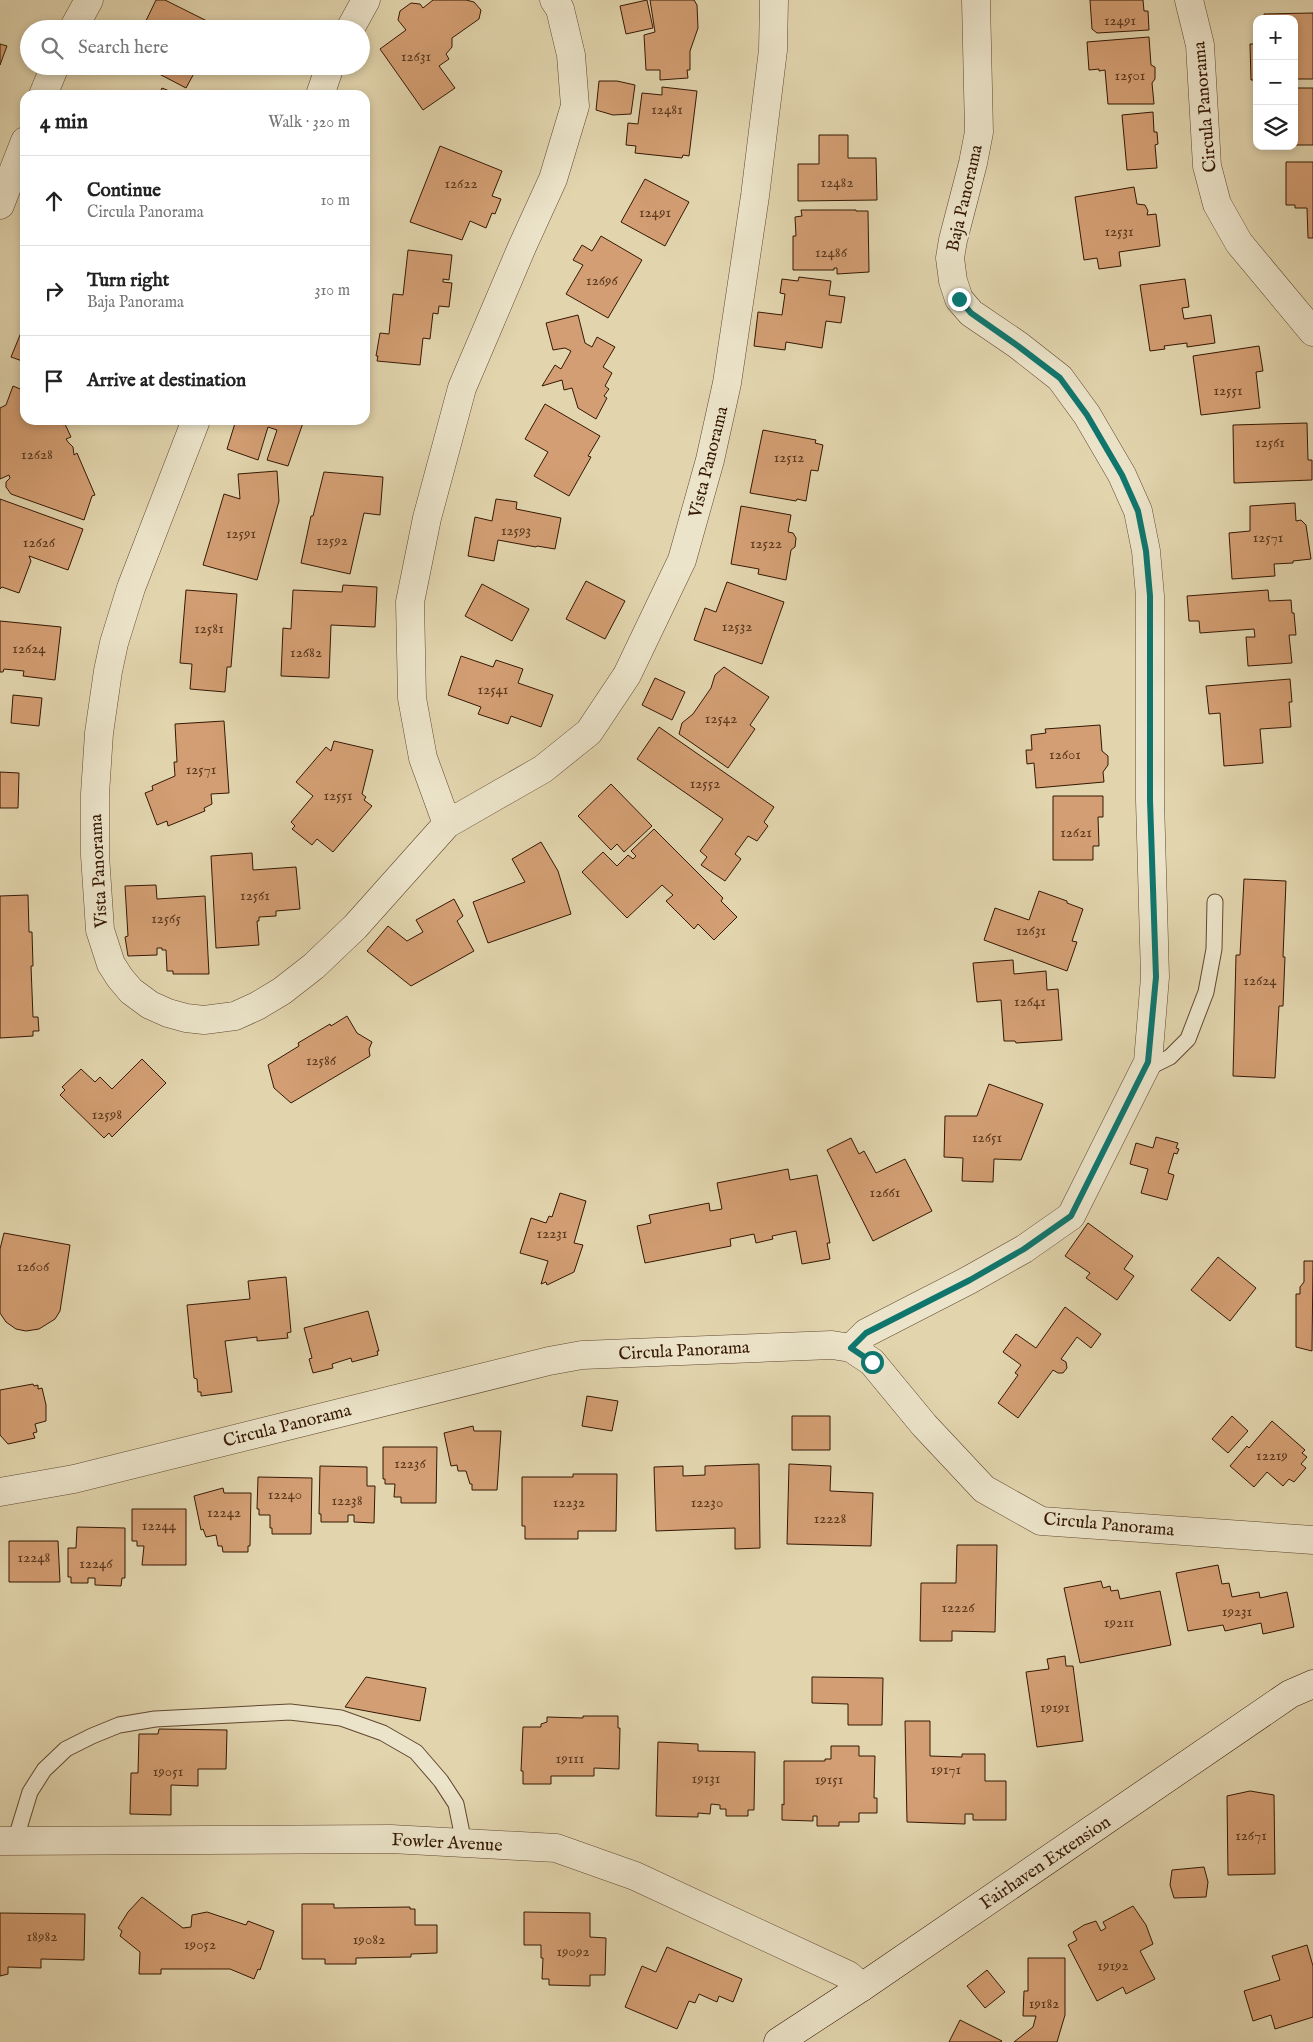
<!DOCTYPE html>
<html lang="en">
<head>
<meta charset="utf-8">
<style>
	:root { --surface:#fff; --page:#f6f6f6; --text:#222; --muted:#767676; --line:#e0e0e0 }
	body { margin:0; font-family:"IM FELL English",serif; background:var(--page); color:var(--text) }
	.controls { position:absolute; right:15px; top:15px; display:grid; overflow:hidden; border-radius:10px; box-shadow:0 2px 8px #0003 }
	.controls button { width:45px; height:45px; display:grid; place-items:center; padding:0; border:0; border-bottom:1px solid var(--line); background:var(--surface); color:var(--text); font:25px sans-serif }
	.stop { position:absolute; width:15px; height:15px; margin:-11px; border:4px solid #0f766e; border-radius:50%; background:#fff }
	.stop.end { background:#0f766e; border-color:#fff; box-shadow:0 1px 5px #0008 }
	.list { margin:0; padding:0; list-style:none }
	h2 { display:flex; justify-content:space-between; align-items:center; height:65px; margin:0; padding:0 20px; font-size:21px }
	h2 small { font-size:16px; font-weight:400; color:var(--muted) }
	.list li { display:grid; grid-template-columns:32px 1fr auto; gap:15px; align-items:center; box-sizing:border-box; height:90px; padding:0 20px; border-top:1px solid var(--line) }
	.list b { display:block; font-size:19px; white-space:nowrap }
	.list p { margin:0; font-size:16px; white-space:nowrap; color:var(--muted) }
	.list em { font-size:16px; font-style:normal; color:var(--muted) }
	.icon { flex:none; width:28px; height:28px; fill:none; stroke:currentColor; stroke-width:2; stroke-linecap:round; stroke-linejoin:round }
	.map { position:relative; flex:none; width:1313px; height:2042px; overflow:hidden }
	.search { position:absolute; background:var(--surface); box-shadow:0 2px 8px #0003; left:20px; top:20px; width:350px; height:55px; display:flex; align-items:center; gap:12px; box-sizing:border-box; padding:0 18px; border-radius:28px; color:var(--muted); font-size:19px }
	.panel { position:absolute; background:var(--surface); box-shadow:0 2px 8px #0003; left:20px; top:90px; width:350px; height:335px; border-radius:15px }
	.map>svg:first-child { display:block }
</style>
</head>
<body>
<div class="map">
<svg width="1313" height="2042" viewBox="0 0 1313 2042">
	<rect width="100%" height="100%" fill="#e2d5ae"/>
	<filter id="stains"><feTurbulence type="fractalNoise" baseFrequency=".004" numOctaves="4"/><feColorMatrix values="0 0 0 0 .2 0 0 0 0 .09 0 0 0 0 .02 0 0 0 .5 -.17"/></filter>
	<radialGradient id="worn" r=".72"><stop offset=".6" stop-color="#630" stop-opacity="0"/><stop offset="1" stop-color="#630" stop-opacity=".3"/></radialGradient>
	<!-- building -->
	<path fill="#d39e73" stroke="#351803" d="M156,0H165L211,23L208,29H142Z
		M433,0H466L474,2L481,10L479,19L452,38V47L446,54L449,59L439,66L455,88L423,110L380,49L406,30L398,20L400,11L411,3L420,4L423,8Z
		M647,0L653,28L626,34L620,6Z
		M650,0H694L697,5L698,28L690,51V70H687L688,78L660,80V70H646L644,35L655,32Z
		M1090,0H1143L1144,11H1148L1149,30L1097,33L1092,29Z
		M1313,13V79H1294V19H1264V14Z
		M1149,37L1151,65L1155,67V79L1152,83L1154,104H1108L1105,70L1099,71V69L1089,70L1087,42Z
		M0,44L7,46L0,65Z
		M1250,44H1257V80H1251Z
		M144,66H198L186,88Z
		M599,81H617L635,85L631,114L613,115L596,110Z
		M662,87L697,91L689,156L683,155L682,158L635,153L636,146L626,145L628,123L638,124L642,93L662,95Z
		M162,88L179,95H159Z
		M1294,88H1313V145H1294Z
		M1255,89H1257V126H1255Z
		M1153,112L1154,132H1157L1158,144L1155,145L1157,168L1127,170L1122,115Z
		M819,135H848V158H876L877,200L798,201V164H819Z
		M440,146L502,171L492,196L501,199L495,214L492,213L486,228L470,221L462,240L410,222Z
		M1286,162H1313V238H1308L1307,208H1295V205H1286Z
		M645,179L689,202L665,246L621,222Z
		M1134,187L1137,204L1145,205L1148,211L1147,215L1156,214L1160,246L1119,252L1121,266L1099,269L1097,258L1084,260L1075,197Z
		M801,210H856V211H868L869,272L837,274V268H834V270H793V236H796L795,217L802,216Z
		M601,236L642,260L608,318L566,294L583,265L573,260L582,245L592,251Z
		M408,250L452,255L449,280L443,279V282L452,283L449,307L439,306L438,314L433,313L430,339L423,338L420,365L377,361L378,356H376L380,333L389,334L393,294L403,295Z
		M799,277L831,281L829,295L845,297L841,323L826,321L822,348L786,342L785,350L754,346L758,312L782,315L785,294L780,293L782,279L798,281Z
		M1185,279L1189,307L1182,308L1184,319L1211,315L1215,343L1187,347V343L1164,346L1165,349L1150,351L1140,285Z
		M578,315L585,343L592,347L597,337L615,347L603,367L612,373L605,386L609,389L604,396L607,398L596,419L578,408L572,388L564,390L562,380L542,386L555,365L561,369L571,351L565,348L553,350L546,323Z
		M25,323V362L11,357Z
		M1259,346L1263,371L1256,372L1260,408L1201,415L1193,356Z
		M13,386L25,391V420H61L63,425L65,424L71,437L66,439L68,442L73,447L74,455L77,453L95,495L92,496L84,520L11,494L6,487V482L10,478L9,475L0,479V408L6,405Z
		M545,404L600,436L588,456L591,457L569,496L534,476L548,452L525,439Z
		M236,420H304L288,466L267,460L277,430L268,427L258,460L227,449Z
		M1307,423L1308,460H1312V480L1234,483L1233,425Z
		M763,430L816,440L815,443L823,445L818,471L811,470L806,501L797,499L796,501L750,493Z
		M277,471L279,501L257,580L203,565L224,494L240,499L238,474Z
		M324,472L383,477L380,515L364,513L350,574L301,563L311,516H313Z
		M0,499L83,529L68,570L29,556L31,561L19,593L2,587L0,589Z
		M496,499L517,502L516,509L561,518L555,549L537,546L536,547L498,540L494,561L468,556L475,517L492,521Z
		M1295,503L1296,521L1301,520L1306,525L1311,559L1293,561V563L1274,564L1275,576L1232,579L1229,533L1250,531V506Z
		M741,506L791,515L788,532L793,533L796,538L795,547L791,550L786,580L758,574L759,569L731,564Z
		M586,581L625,601L605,639L566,619Z
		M727,582L784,602L762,664L694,640L705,608L716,612Z
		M482,584L529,609L512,641L465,616Z
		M343,585L377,587L375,627L331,625L329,678L281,676L283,628L291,629L293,590L342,592Z
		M186,590L237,594L231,667H227L225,692L190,689L192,664L180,663Z
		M1268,590L1269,601L1291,600L1292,613H1294L1296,635H1289L1292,663L1248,666L1246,637H1255L1254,629L1200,633L1199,621H1189L1187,596Z
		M0,621L61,627L55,680L23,676L24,671L4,669L3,672H0Z
		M461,656L493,667L496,660L523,669L518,683L553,695L541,727L511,716L508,724L478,714L481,707L448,695Z
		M724,667L769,697L750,725L755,729L728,768L679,734L682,723L693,714L711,688L715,675Z
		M655,678L685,692L672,720L642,705Z
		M1290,679L1292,702H1289L1291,727L1260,729L1263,763L1224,766L1220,713L1209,714L1206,686Z
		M13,695L42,698L39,726L11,723Z
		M224,721L229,793L211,794L212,804L204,808L205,811L168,826L167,821L157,825L145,793L153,790L152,786L175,776L174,762H177L175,724Z
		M1100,725L1102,751L1108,756V765L1103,772L1104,782L1036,788L1034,763L1027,764L1026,750H1032L1031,735L1046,733L1045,729Z
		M659,727L774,807L764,822L768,826L757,841L748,836L735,854L741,859L725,881L701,865L707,857L700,851L723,819L637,759Z
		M334,741L373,750L362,794L366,797L364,800L372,806L333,852L317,839L312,845L292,829L295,826L291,822L313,796L296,782L326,747L331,751Z
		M0,772L19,773L18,808H0Z
		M611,784L652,826L624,852L617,844L611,850L578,816Z
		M1053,796H1103V817H1098L1099,846H1093V860H1053Z
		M654,829L723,898L721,901L737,917L714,940L698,924L694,929L666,901L673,895L662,885L627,918L582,872L603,852L617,866L628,855L633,859L636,856L631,851Z
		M541,842L558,871L571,914L488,943L473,902L525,882L512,859Z
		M252,853L253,870L296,867L300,909L276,911V916L259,917V921H257L259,945L216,948L211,856Z
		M1244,879L1286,881L1283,957H1285L1283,1006H1279L1275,1078L1233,1076L1236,955H1240Z
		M156,885L157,899L205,896L209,974H173V971H167L166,950H162V948H157V955L128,956L125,937L128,936L125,886Z
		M1039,891L1067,901V903L1083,909L1072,941L1077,942L1067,971L984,940L995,908L1029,920Z
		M28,895L29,932H32L33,966H31L33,1017H38L39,1031H33V1036L0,1038V896Z
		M454,899L463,916L457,921L474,951L411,986L367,951L388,926L407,941L423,932L416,920Z
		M1013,960L1014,974L1046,971L1047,990L1058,989L1062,1040L1016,1043L1015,1041H1004L1001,1000L977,1002L973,963Z
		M347,1016L357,1033L372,1042L369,1049L370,1056L291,1103L274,1088L268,1065L299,1046L298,1043L330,1024L331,1026Z
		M142,1059L166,1083L112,1137L109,1133L104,1138L60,1095L65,1090L62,1087L81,1069L95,1082L100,1077L112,1089Z
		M989,1084L1043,1104L1021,1160L994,1159L993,1182L962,1181L963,1158L944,1157L945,1116H977Z
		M1156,1137L1178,1143L1176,1148L1179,1149L1177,1154L1174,1153L1168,1173L1174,1175L1167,1200L1141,1193L1148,1169L1130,1164L1136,1143L1153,1148Z
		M851,1138L859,1154L864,1151L876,1173L905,1159L932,1211L873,1241L827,1150Z
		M788,1169L790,1180L817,1175L830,1243H827L830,1259L802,1264L796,1231L772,1236L773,1239L756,1243L754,1234L730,1239L731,1246L645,1263L637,1226L651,1223L649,1215L709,1203L710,1211L722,1209L717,1183Z
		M560,1193L586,1201L574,1243L583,1245L574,1272L547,1285L546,1282L541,1284L548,1261L520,1253L531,1218L546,1223L549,1216L552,1217Z
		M1088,1223L1133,1256L1124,1269L1134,1276L1117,1300L1086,1278L1090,1273L1065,1256Z
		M4,1233L70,1245L60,1311L55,1319L39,1329L26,1331L16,1329L6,1322L0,1313V1249Z
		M1218,1257L1256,1288L1230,1321L1191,1290Z
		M1304,1261H1313L1312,1351L1296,1347V1294H1300V1287L1304,1282Z
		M286,1277L291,1332L287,1333L288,1338L257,1341V1337L225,1341L232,1392L201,1396V1392H198L197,1379L194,1378L187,1305L250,1299L248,1281Z
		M1065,1307L1101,1334L1091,1348L1077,1337L1061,1359L1066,1362L1067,1368L1063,1373H1058L1053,1370L1018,1418L998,1403L1018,1375L1015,1373L1021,1365L1003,1352L1016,1334L1036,1348Z
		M368,1311L379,1351H377L378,1355L352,1362L351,1358L332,1364L333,1368L313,1373L309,1359L312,1358L304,1328Z
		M33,1384L34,1386L38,1385V1389L42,1388L46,1405V1421L35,1424L37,1432L33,1433L35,1438L8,1444L0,1435V1390Z
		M587,1396L618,1401L612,1431L582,1426Z
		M792,1416H830V1450H792Z
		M1232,1416L1248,1431L1228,1453L1212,1439Z
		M1272,1421L1305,1450L1302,1453L1307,1457L1301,1464L1306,1468L1294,1482L1289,1479L1283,1486L1267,1472L1254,1487L1230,1466L1247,1446L1249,1448Z
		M473,1426L474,1431H501L497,1490H472V1484H470L466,1471H458L457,1465L451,1466L444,1433Z
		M383,1447H437L436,1503H401V1497H394L395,1484H385V1479H383Z
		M759,1464L760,1548L735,1549V1528L656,1531L654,1467L683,1466V1476L705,1475V1466Z
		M789,1464L831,1466L830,1491L873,1493L871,1546L787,1544Z
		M320,1466L367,1467V1486H375L374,1523L354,1522V1515H348V1522H321V1514H319Z
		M573,1474H617L616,1531H578V1539H525V1526H522V1477H573Z
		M258,1477L312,1478L311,1534H272V1528H270V1515H259V1509H257Z
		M223,1488L224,1493H251L250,1546H248V1552H223L222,1546H218L216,1535L206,1537L203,1529L201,1530L194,1496Z
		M132,1509H186V1565H142L144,1546H137V1541H132Z
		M77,1527L125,1528V1578H122L121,1586L95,1585V1578H88V1583H71V1577H68V1548H76Z
		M9,1541H58L60,1582H9Z
		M957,1545H997L995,1632L952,1631V1641H920L921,1583H956Z
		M1218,1565L1222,1584L1229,1583L1232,1597L1259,1592L1260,1598L1287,1592L1294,1627L1263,1634L1261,1623L1225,1631L1223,1625L1188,1631L1176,1573Z
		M1101,1581L1103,1588L1110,1586L1111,1591L1118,1590L1120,1599L1160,1591L1171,1645L1080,1663L1064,1588Z
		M1065,1656L1066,1666H1073L1083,1741L1037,1747L1026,1672L1049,1669L1047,1659Z
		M366,1677L426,1688L420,1721L345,1707Z
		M812,1677L883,1678L882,1725H848V1704L812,1703Z
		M583,1716H618V1728H620L619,1769L594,1768V1776H551V1784H523V1771H521L523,1727H541V1724L547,1722V1717L583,1718Z
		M905,1721H930V1756L962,1757V1754H985V1781H1006V1820H973V1814H965V1824L907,1822Z
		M159,1729L227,1730L226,1769H198V1786L171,1785V1815L130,1814L131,1773H138L139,1734H158Z
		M658,1742L698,1744V1751L755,1752L754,1810H748V1816H726V1809H720V1805L711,1804L710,1814L698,1813V1817L656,1816Z
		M831,1746H859V1756H875L874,1798H877V1813H859V1822H839V1826H817V1816H813V1821L782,1820V1804L784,1805V1761H825V1759H831Z
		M1250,1791L1274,1795L1275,1874L1228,1875L1227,1796Z
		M1204,1867L1208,1882L1206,1897L1174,1898L1170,1885L1172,1870Z
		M142,1897L183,1928L191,1927L192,1915L207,1912L246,1925L248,1921L274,1931L260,1970L258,1969L254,1979L230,1969H161V1974H139L140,1952L120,1936L122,1931L118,1928L128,1912Z
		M302,1904H334V1908L410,1907V1909H415V1925H437V1953L411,1954V1957L356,1958V1964H325V1959H302Z
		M1133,1906L1146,1925L1153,1944L1140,1951L1155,1979L1126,1994L1123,1987L1097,2001L1068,1945L1077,1940L1073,1932L1084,1925L1096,1921L1101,1931L1106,1928L1103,1922Z
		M524,1912L590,1913V1937L606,1938L605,1975H590V1986L549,1985V1979H542L543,1958H541V1945H524Z
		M0,1913L85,1914L84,1960L41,1959V1968L8,1967V1974L0,1976Z
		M1307,1945L1313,1966V2017L1275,2029L1271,2015L1253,2021L1244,1991L1280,1980L1272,1956Z
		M667,1947L742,1979L733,2002L719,1996L717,2002L699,1994L695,2003L689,2001L677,2029L625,2007L642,1966L656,1972Z
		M1028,1958H1065V2015L1057,2042H1014L1033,2027L1036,2016H1023L1024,1991H1028Z
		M987,1970L1005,1992L985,2008L967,1986Z
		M960,2020L1002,2041L1001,2042H949Z"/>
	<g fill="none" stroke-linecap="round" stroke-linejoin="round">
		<defs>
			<path id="lane" d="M1144,1070L1170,1057L1188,1039L1206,992L1214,949L1215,902
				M15,1841L30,1792L44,1770L66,1749L92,1736L119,1725L155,1719L290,1712L341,1718L383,1733L416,1752L441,1781L456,1804L464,1843"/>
			<path id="street" d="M1189,0L1200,45L1207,166L1217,204L1239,243L1313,332
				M73,29L89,0
				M350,29L366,0
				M43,95L55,66
				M320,95L330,66
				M0,205L25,141
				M196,420L131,588L114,643L108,671L99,733L95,794V855L100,930L111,964L120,978L131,991L150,1005L168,1013L186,1018L204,1020L235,1016L257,1006L282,991L314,966L355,927L447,824L543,769L589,732L627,675L682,560L710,460L727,383L755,196L773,50L774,0
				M447,824L423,758L412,698L410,602L427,518L462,388L522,247L553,179L575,106L571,55L560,9L554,0
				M851,1348L866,1333L969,1280L1024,1249L1071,1216L1148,1062L1155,977L1150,800V596L1146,551L1138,511L1122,475L1087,415L1060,378L1018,345L971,313L959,299L953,281L950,258L953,240L973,163L979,132L976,0
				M0,1492L74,1479L549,1361L582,1355L832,1345L851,1348L872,1362L924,1425L984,1489L1041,1521L1313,1540
				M0,1841L391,1839L556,1848L635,1876L848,1975L862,1987"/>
			<path id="secondary" d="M778,2042L862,1987L1290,1694L1313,1684"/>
		</defs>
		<!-- lane casing -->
		<use href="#lane" stroke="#60472e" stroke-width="17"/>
		<!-- street casing -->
		<use href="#street" stroke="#60472e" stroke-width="29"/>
		<!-- secondary casing -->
		<use href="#secondary" stroke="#351803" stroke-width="29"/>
		<!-- lane -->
		<use href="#lane" stroke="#ece4ca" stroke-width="15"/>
		<!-- street -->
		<use href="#street" stroke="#ece4ca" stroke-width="28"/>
		<!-- secondary -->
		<use href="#secondary" stroke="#ece4ca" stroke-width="28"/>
	</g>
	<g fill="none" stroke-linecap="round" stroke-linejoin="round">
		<!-- route -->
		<path stroke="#0f766e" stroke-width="6" d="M872,1362L851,1348L866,1333L970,1280L1024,1249L1071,1216L1148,1062L1156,977L1150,800V596L1146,551L1138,511L1122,475L1087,415L1060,378L1018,346L971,313L959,299"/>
	</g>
	<g text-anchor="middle" stroke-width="5" stroke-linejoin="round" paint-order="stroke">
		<!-- number labels -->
		<g font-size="15" fill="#5c3a1f">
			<text x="1120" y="25">12491</text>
			<text x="416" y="61">12631</text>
			<text x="1130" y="80">12501</text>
			<text x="667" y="114">12481</text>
			<text x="837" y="187">12482</text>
			<text x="461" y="188">12622</text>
			<text x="655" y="217">12491</text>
			<text x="1119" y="236">12531</text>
			<text x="831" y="257">12486</text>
			<text x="602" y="285">12696</text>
			<text x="1228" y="395">12551</text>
			<text x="1270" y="447">12561</text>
			<text x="37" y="459">12628</text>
			<text x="789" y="462">12512</text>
			<text x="516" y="535">12593</text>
			<text x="241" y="538">12591</text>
			<text x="1268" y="542">12571</text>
			<text x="332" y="545">12592</text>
			<text x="39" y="547">12626</text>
			<text x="766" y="548">12522</text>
			<text x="737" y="631">12532</text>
			<text x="209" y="633">12581</text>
			<text x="29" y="653">12624</text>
			<text x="306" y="657">12682</text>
			<text x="493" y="694">12541</text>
			<text x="721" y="723">12542</text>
			<text x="1065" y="759">12601</text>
			<text x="201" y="774">12571</text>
			<text x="705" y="788">12552</text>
			<text x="338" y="800">12551</text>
			<text x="1076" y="837">12621</text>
			<text x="255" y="900">12561</text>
			<text x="166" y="923">12565</text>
			<text x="1031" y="935">12631</text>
			<text x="1260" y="985">12624</text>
			<text x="1030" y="1006">12641</text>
			<text x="321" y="1065">12586</text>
			<text x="107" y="1119">12598</text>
			<text x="987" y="1142">12651</text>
			<text x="885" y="1197">12661</text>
			<text x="552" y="1238">12231</text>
			<text x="33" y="1271">12606</text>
			<text x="1272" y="1460">12219</text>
			<text x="410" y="1468">12236</text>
			<text x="285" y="1499">12240</text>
			<text x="347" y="1505">12238</text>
			<text x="569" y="1507">12232</text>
			<text x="707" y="1507">12230</text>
			<text x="224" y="1517">12242</text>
			<text x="830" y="1523">12228</text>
			<text x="159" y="1530">12244</text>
			<text x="34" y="1562">12248</text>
			<text x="96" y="1568">12246</text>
			<text x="958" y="1612">12226</text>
			<text x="1237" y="1616">19231</text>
			<text x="1119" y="1627">19211</text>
			<text x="1055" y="1712">19191</text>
			<text x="570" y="1763">19111</text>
			<text x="946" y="1774">19171</text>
			<text x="168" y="1776">19051</text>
			<text x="706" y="1783">19131</text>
			<text x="829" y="1784">19151</text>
			<text x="1251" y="1840">12671</text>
			<text x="42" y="1941">18982</text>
			<text x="369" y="1944">19082</text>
			<text x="200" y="1949">19052</text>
			<text x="573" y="1956">19092</text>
			<text x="1113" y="1970">19192</text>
			<text x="1044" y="2008">19182</text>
		</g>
		<!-- street labels -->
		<g font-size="18" fill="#351803" stroke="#ece4ca">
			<text transform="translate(1204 107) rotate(-95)" y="6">Circula Panorama</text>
			<text transform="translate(964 198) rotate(-77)" y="6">Baja Panorama</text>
			<text transform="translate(708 462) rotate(-76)" y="6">Vista Panorama</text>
			<text transform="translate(98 871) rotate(-93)" y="6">Vista Panorama</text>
			<text transform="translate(684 1350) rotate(-3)" y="6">Circula Panorama</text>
			<text transform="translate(287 1425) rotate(-14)" y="6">Circula Panorama</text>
			<text transform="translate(1109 1524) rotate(5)" y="6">Circula Panorama</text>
			<text transform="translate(447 1842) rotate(3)" y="6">Fowler Avenue</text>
			<text transform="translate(1045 1862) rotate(-34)" y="6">Fairhaven Extension</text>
		</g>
	</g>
	<rect width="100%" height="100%" filter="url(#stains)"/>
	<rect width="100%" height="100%" fill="url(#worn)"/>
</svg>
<div class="controls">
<button>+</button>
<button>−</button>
<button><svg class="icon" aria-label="layers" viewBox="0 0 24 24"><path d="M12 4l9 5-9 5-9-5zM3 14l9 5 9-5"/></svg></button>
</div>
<div class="stop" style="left:872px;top:1362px"></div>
<div class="stop end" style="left:959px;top:299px"></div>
<div class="search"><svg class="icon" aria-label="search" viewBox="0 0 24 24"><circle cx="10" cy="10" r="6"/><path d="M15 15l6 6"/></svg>Search here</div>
<section class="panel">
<h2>4 min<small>Walk · 320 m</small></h2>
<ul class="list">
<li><svg class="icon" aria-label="ahead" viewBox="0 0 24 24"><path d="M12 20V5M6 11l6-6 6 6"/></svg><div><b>Continue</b><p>Circula Panorama</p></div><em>10 m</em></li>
<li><svg class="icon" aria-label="right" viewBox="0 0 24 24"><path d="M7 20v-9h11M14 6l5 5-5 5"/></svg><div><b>Turn right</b><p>Baja Panorama</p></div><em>310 m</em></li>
<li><svg class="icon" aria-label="arrive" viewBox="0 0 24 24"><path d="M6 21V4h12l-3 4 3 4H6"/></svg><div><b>Arrive at destination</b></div></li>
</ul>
</section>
</div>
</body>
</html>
